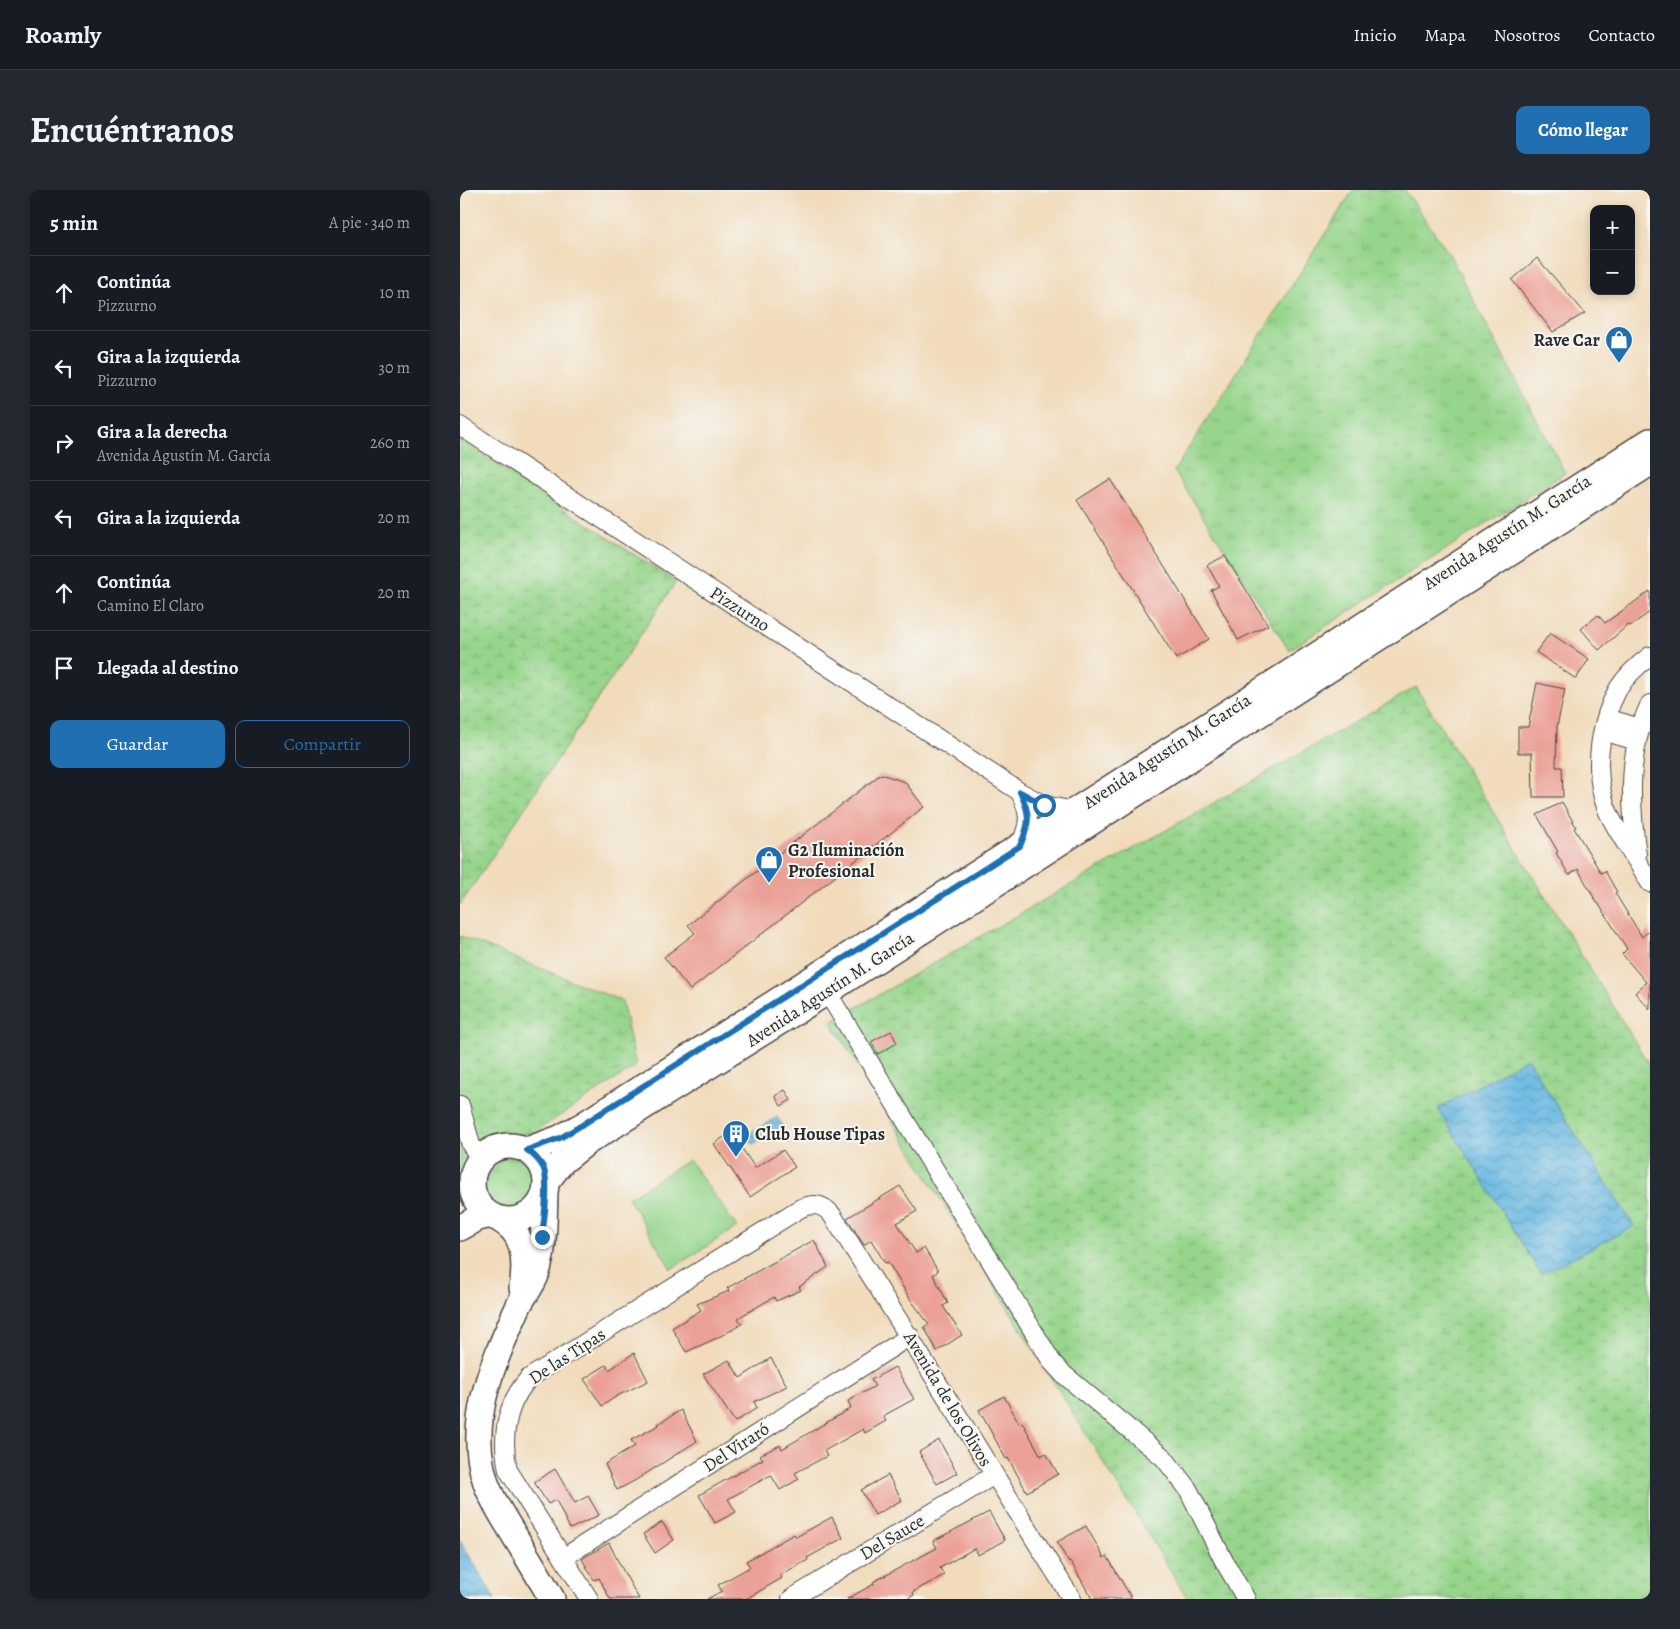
<!DOCTYPE html>
<html lang="es">
<head>
<meta charset="utf-8">
<style>
	:root { --surface:#171b24; --page:#242831; --text:#f1f3f6; --muted:#9ea1a6; --line:#363941; --accent:#1f6fb2 }
	body { margin:0; font-family:Alegreya,serif; background:var(--page); color:var(--text) }
	.controls { position:absolute; right:15px; top:15px; display:grid; overflow:hidden; border-radius:10px; box-shadow:0 2px 8px #0003 }
	.controls button { width:45px; height:45px; display:grid; place-items:center; padding:0; border:0; border-bottom:1px solid var(--line); background:var(--surface); color:var(--text); font:25px sans-serif }
	.stop { position:absolute; width:15px; height:15px; margin:-11px; border:4px solid #1f6fb2; border-radius:50%; background:#fff }
	.stop.end { background:#1f6fb2; border-color:#fff; box-shadow:0 1px 5px #0008 }
	.list { margin:0; padding:0; list-style:none }
	h2 { display:flex; justify-content:space-between; align-items:center; height:65px; margin:0; padding:0 20px; font-size:21px }
	h2 small { font-size:16px; font-weight:400; color:var(--muted) }
	.list li { display:grid; grid-template-columns:32px 1fr auto; gap:15px; align-items:center; box-sizing:border-box; height:75px; padding:0 20px; border-top:1px solid var(--line) }
	.list b { display:block; font-size:19px; white-space:nowrap }
	.list p { margin:0; font-size:16px; white-space:nowrap; color:var(--muted) }
	.list em { font-size:16px; font-style:normal; color:var(--muted) }
	.actions { display:flex; gap:10px; padding:15px 20px }
	.actions a { flex:1; padding:11px 0; border:1px solid var(--accent); border-radius:10px; text-align:center; font-size:18px; color:var(--accent) }
	.actions .main { background:var(--accent); color:#fff }
	.icon { flex:none; width:28px; height:28px; fill:none; stroke:currentColor; stroke-width:2; stroke-linecap:round; stroke-linejoin:round }
	.map { position:relative; flex:none; width:1190px; height:1409px; overflow:hidden; border-radius:10px }
	header { display:flex; align-items:center; gap:30px; box-sizing:border-box; height:70px; padding:0 25px; background:var(--surface); border-bottom:1px solid var(--line) }
	header strong { font-size:24px }
	nav { display:flex; gap:28px; margin-inline-start:auto; font-size:18px }
	.intro { display:flex; align-items:center; justify-content:space-between; box-sizing:border-box; height:120px; padding:0 30px }
	h1 { margin:0; font-size:35px }
	.button { padding:12px 22px; border-radius:10px; background:var(--accent); color:#fff; font-size:18px; font-weight:700 }
	main { display:flex; gap:30px; padding:0 30px }
	aside { flex:1; background:var(--surface); border-radius:10px; box-shadow:0 2px 8px #0003 }
	.map>svg:first-child { display:block }
</style>
</head>
<body>
<header>
<strong>Roamly</strong>
<nav><a>Inicio</a><a>Mapa</a><a>Nosotros</a><a>Contacto</a></nav>
</header>
<div class="intro"><h1>Encuéntranos</h1><a class="button">Cómo llegar</a></div>
<main>
<aside>
<h2>5 min<small>A pie · 340 m</small></h2>
<ul class="list">
<li><svg class="icon" aria-label="ahead" viewBox="0 0 24 24"><path d="M12 20V5M6 11l6-6 6 6"/></svg><div><b>Continúa</b><p>Pizzurno</p></div><em>10 m</em></li>
<li><svg class="icon" aria-label="left" viewBox="0 0 24 24"><path d="M17 20v-9H6M10 6l-5 5 5 5"/></svg><div><b>Gira a la izquierda</b><p>Pizzurno</p></div><em>30 m</em></li>
<li><svg class="icon" aria-label="right" viewBox="0 0 24 24"><path d="M7 20v-9h11M14 6l5 5-5 5"/></svg><div><b>Gira a la derecha</b><p>Avenida Agustín M. García</p></div><em>260 m</em></li>
<li><svg class="icon" aria-label="left" viewBox="0 0 24 24"><path d="M17 20v-9H6M10 6l-5 5 5 5"/></svg><div><b>Gira a la izquierda</b></div><em>20 m</em></li>
<li><svg class="icon" aria-label="ahead" viewBox="0 0 24 24"><path d="M12 20V5M6 11l6-6 6 6"/></svg><div><b>Continúa</b><p>Camino El Claro</p></div><em>20 m</em></li>
<li><svg class="icon" aria-label="arrive" viewBox="0 0 24 24"><path d="M6 21V4h12l-3 4 3 4H6"/></svg><div><b>Llegada al destino</b></div></li>
</ul>
<div class="actions"><a class="main">Guardar</a><a>Compartir</a></div>
</aside>
<div class="map">
<svg width="1190" height="1409" viewBox="0 0 1190 1409">
	<defs>
		<pattern id="grass-tufts" width="24" height="20" patternUnits="userSpaceOnUse" patternTransform="scale(1.25)"><rect width="24" height="20" fill="#96d58b"/><path d="M3 7l-1-3M5 7V3M7 7l1-3M15 17l-1-3M17 17v-4M19 17l1-3" fill="none" stroke="#81b778"/></pattern>
		<pattern id="wetland-marsh" width="20" height="14" patternUnits="userSpaceOnUse" patternTransform="scale(1.25)"><rect width="20" height="14" fill="#96d58b"/><path d="M1 5h8M5 5V1M11 12h8M15 12V8" fill="none" stroke="#81b778"/></pattern>
		<pattern id="water-waves" width="16" height="10" patternUnits="userSpaceOnUse" patternTransform="scale(1.25)"><rect width="16" height="10" fill="#67b8e2"/><path d="M0 5q4-4 8 0t8 0" fill="none" stroke="#5596b7"/></pattern>
	</defs>
	<rect width="100%" height="100%" fill="#f6f6f2"/>
	<filter id="ink" filterUnits="userSpaceOnUse"><feTurbulence type="fractalNoise" baseFrequency=".02" numOctaves="2"/><feDisplacementMap in="SourceGraphic" scale="10" xChannelSelector="R" yChannelSelector="G"/><feConvolveMatrix kernelMatrix="1 2 1 2 8 2 1 2 1" color-interpolation-filters="sRGB"/></filter>
	<filter id="wash" filterUnits="userSpaceOnUse"><feTurbulence type="fractalNoise" baseFrequency=".0096" numOctaves="4" result="noise"/><feDisplacementMap in="SourceGraphic" scale="20" xChannelSelector="R" yChannelSelector="G"/><feGaussianBlur stdDeviation="1.12" result="paint"/><feColorMatrix in="noise" values="0 0 0 0 0 0 0 0 0 0 0 0 0 0 0 0 0 1.4 0 .05"/><feComposite in="paint" operator="in"/></filter>
	<g filter="url(#wash)">
		<rect width="100%" height="100%" fill="#f1dbbb"/>
		<!-- grass -->
		<path fill="url(#grass-tufts)" stroke="#60805b" d="M893,0H945L989,64L1105,283L829,460L714,281Z
			M22 995a28 28 0 1 1 56 0a28 28 0 1 1-56 0Z"/>
		<!-- wetland -->
		<path fill="url(#wetland-marsh)" stroke="#60805b" d="M0,250L216,392L0,715Z
			M956,497L1190,876V1409H728L371,832Z
			M0,746L162,811L176,876L72,944L42,945L28,949L12,963L4,976L3,986L0,992Z"/>
		<!-- garden -->
		<path fill="#96d58b" stroke="#60805b" d="M229,970L277,1037L211,1079L168,1008Z"/>
		<!-- water -->
		<path fill="url(#water-waves)" stroke="#497286" d="M1067,868L1174,1036L1081,1084L978,919Z
			M317,927L323,936L293,954L287,945Z
			M0,1350L35,1409H0Z"/>
		<g id="blocks">
			<!-- building -->
			<path fill="#eba197" d="M1077,68L1125,123L1093,142L1052,90Z
				M650,289L749,449L716,469L617,310Z
				M765,366L808,435L778,450L751,400L759,396L747,375Z
				M1190,401V422L1170,436L1168,435L1139,460L1121,439L1138,425L1145,433Z
				M1090,443L1129,469L1116,489L1076,462Z
				M1077,493L1105,499L1097,537L1096,577H1102L1103,607H1073L1072,563H1058V537H1068Z
				M421,584L445,592L464,617L230,800L204,767L235,743L228,735Z
				M1102,612L1116,637L1114,638L1141,683L1145,681L1157,702L1155,703L1182,747L1190,740V819L1175,803L1186,792L1162,764L1167,759L1138,713H1137L1118,679L1109,685L1096,663L1098,662L1077,625Z
				M431,841L437,853L418,864L411,852Z
				M325,900L331,910L321,916L315,906Z
				M271,942L295,978L323,960L335,977L290,1007L254,954Z
				M440,996L457,1021L437,1033L456,1063L464,1058L478,1081L473,1085L488,1113L483,1116L502,1145L477,1161L464,1137L469,1134L450,1109L428,1072L425,1073L411,1050L404,1055L387,1028Z
				M354,1050L368,1077L339,1097L341,1100L316,1111L314,1107L278,1128L282,1134L257,1148L226,1162L212,1138L241,1120L237,1114L269,1101L267,1098Z
				M174,1163L188,1191L157,1206L142,1216L124,1189L146,1175L149,1180Z
				M311,1168L327,1196L294,1212L297,1218L275,1232L243,1184L269,1170L280,1188Z
				M435,1177L454,1209L423,1226L426,1231L405,1243L403,1239L364,1261L367,1266L335,1283L339,1289L320,1300L311,1285L268,1309L276,1322L255,1333L239,1305L303,1269L300,1265L320,1255L322,1259L391,1218L388,1211L415,1196L411,1190Z
				M544,1206L559,1233L562,1232L581,1266L586,1263L598,1284L567,1302L548,1268L546,1269L519,1220Z
				M221,1220L237,1251L176,1290L157,1300L145,1274L175,1256L171,1250L199,1235L198,1234Z
				M479,1250L497,1283L477,1294L459,1262Z
				M95,1279L115,1313L128,1306L139,1325L110,1339L96,1310L88,1314L74,1292Z
				M428,1285L442,1310L415,1325L401,1300Z
				M529,1322L545,1350L518,1365L515,1358L480,1378L484,1385L453,1402L454,1405L447,1409H387L414,1394L413,1392L477,1358L473,1351Z
				M372,1327L383,1348L347,1368L348,1370L320,1385L322,1388L286,1409H247L262,1401L258,1395L290,1377L286,1371L334,1344L336,1347Z
				M202,1332L214,1350L195,1363L183,1344Z
				M626,1336L644,1368L647,1366L672,1409H632L611,1372L609,1373L597,1352Z
				M149,1353L160,1375L179,1409H150L139,1388L134,1390L122,1369Z"/>
		</g>
	</g>
	<g filter="url(#ink)">
		<use href="#blocks" fill-opacity="0" stroke="#494541" stroke-width="1"/>
		<g fill="none" stroke-linecap="round" stroke-linejoin="round">
			<defs>
				<path id="street" d="M0,236L560,602L584,615L615,621
					M1190,466C1178,475 1166,486 1158,499C1138,536 1131,589 1151,628C1162,650 1178,671 1190,693
					M1147,528L1180,538
					M1143,541L1176,551
					M560,656C570,633 571,625 560,602
					M1177,665C1170,614 1167,561 1190,514
					M367,802L592,1172L602,1183L704,1268L728,1299L764,1371L786,1409
					M0,915L11,955L21,969
					M103,1368L450,1146
					M129,1409L48,1280C41,1246 46,1214 69,1188L339,1019C353,1013 362,1013 372,1025C454,1152 531,1281 612,1409
					M331,1409L534,1285"/>
				<path id="secondary" d="M12 993a37 37 0 1 1 74 0a37 37 0 1 1-74 0Z
					M67,960L100,948L123,935L560,656L1190,251
					M87,991L102,972L126,953L367,802L1190,273
					M85,1002C84,1028 85,1061 76,1085C72,1096 64,1105 59,1115C34,1171 5,1231 26,1293C32,1310 42,1325 51,1340C65,1363 79,1386 92,1409
					M39,1029C43,1032 48,1035 52,1039C66,1054 65,1079 62,1098
					M0,1038L18,1028L31,1025"/>
			</defs>
			<!-- street casing -->
			<use href="#street" stroke="#494541" stroke-width="20"/>
			<!-- secondary casing -->
			<use href="#secondary" stroke="#494541" stroke-width="28"/>
			<!-- street -->
			<use href="#street" stroke="#fff" stroke-width="18"/>
			<!-- secondary -->
			<use href="#secondary" stroke="#fff" stroke-width="25"/>
		</g>
	</g>
	<g fill="none" stroke-linecap="round" stroke-linejoin="round" filter="url(#ink)">
		<!-- route -->
		<path stroke="#1f6fb2" stroke-width="6" d="M82,1047C84,1030 90,991 83,977C79,970 74,965 67,960L100,948L122,935L560,656C570,633 571,625 560,602L584,615"/>
	</g>
	<!-- icons -->
	<defs>
		<symbol id="shop-pin" viewBox="-11 -11 22 30"><path d="M0 17L-7.5 6A9.5 9.5 0 1 1 7.5 6Z" fill="#1f6fb2" stroke="#f6f6f2"/><path d="M-5-2.5h2.3a2.7 3.5 0 0 1 5.4 0H5L5.5 6h-11ZM-1.5-2.5h3a1.5 2.3 0 0 0-3 0Z" fill="#fff"/></symbol>
		<symbol id="building-pin" viewBox="-11 -11 22 30"><path d="M0 17L-7.5 6A9.5 9.5 0 1 1 7.5 6Z" fill="#1f6fb2" stroke="#f6f6f2"/><path d="M-4-6H4V6H1V3H-1V6H-4ZM-2.5-4.3h1.7v1.8h-1.7ZM.8-4.3h1.7v1.8H.8ZM-2.5-1h1.7V.8h-1.7ZM.8-1h1.7V.8H.8Z" fill="#fff"/></symbol>
	</defs>
	<g fill-rule="evenodd">
		<use href="#shop-pin" x="1143" y="134" width="32" height="43"/>
		<use href="#shop-pin" x="293" y="654" width="32" height="43"/>
		<use href="#building-pin" x="260" y="928" width="32" height="43"/>
	</g>
	<g text-anchor="middle" stroke-width="4" stroke-linejoin="round" paint-order="stroke">
		<!-- poi labels -->
		<g font-size="18" font-weight="bold" fill="#2b2b2b" stroke="#f6f6f2" text-anchor="start">
			<text x="1140" y="156" text-anchor="end">Rave Car</text>
			<text x="328" y="666">G2 Iluminación<tspan x="328" dy="21">Profesional</tspan></text>
			<text x="295" y="950">Club House Tipas</text>
		</g>
		<!-- street labels -->
		<g font-size="18" fill="#2b2b2b" stroke="#f6f6f2">
			<text transform="translate(1047 342) rotate(-33)" y="6">Avenida Agustín M. García</text>
			<text transform="translate(280 419) rotate(33)" y="6">Pizzurno</text>
			<text transform="translate(707 561) rotate(-33)" y="6">Avenida Agustín M. García</text>
			<text transform="translate(370 799) rotate(-33)" y="6">Avenida Agustín M. García</text>
			<text transform="translate(107 1166) rotate(-33)" y="6">De las Tipas</text>
			<text transform="translate(488 1209) rotate(59)" y="6">Avenida de los Olivos</text>
			<text transform="translate(276 1257) rotate(-33)" y="6">Del Viraró</text>
			<text transform="translate(432 1347) rotate(-31)" y="6">Del Sauce</text>
		</g>
	</g>
</svg>
<div class="controls">
<button>+</button>
<button>−</button>
</div>
<div class="stop" style="left:584px;top:615px"></div>
<div class="stop end" style="left:82px;top:1047px"></div>
</div>
</main>
</body>
</html>
